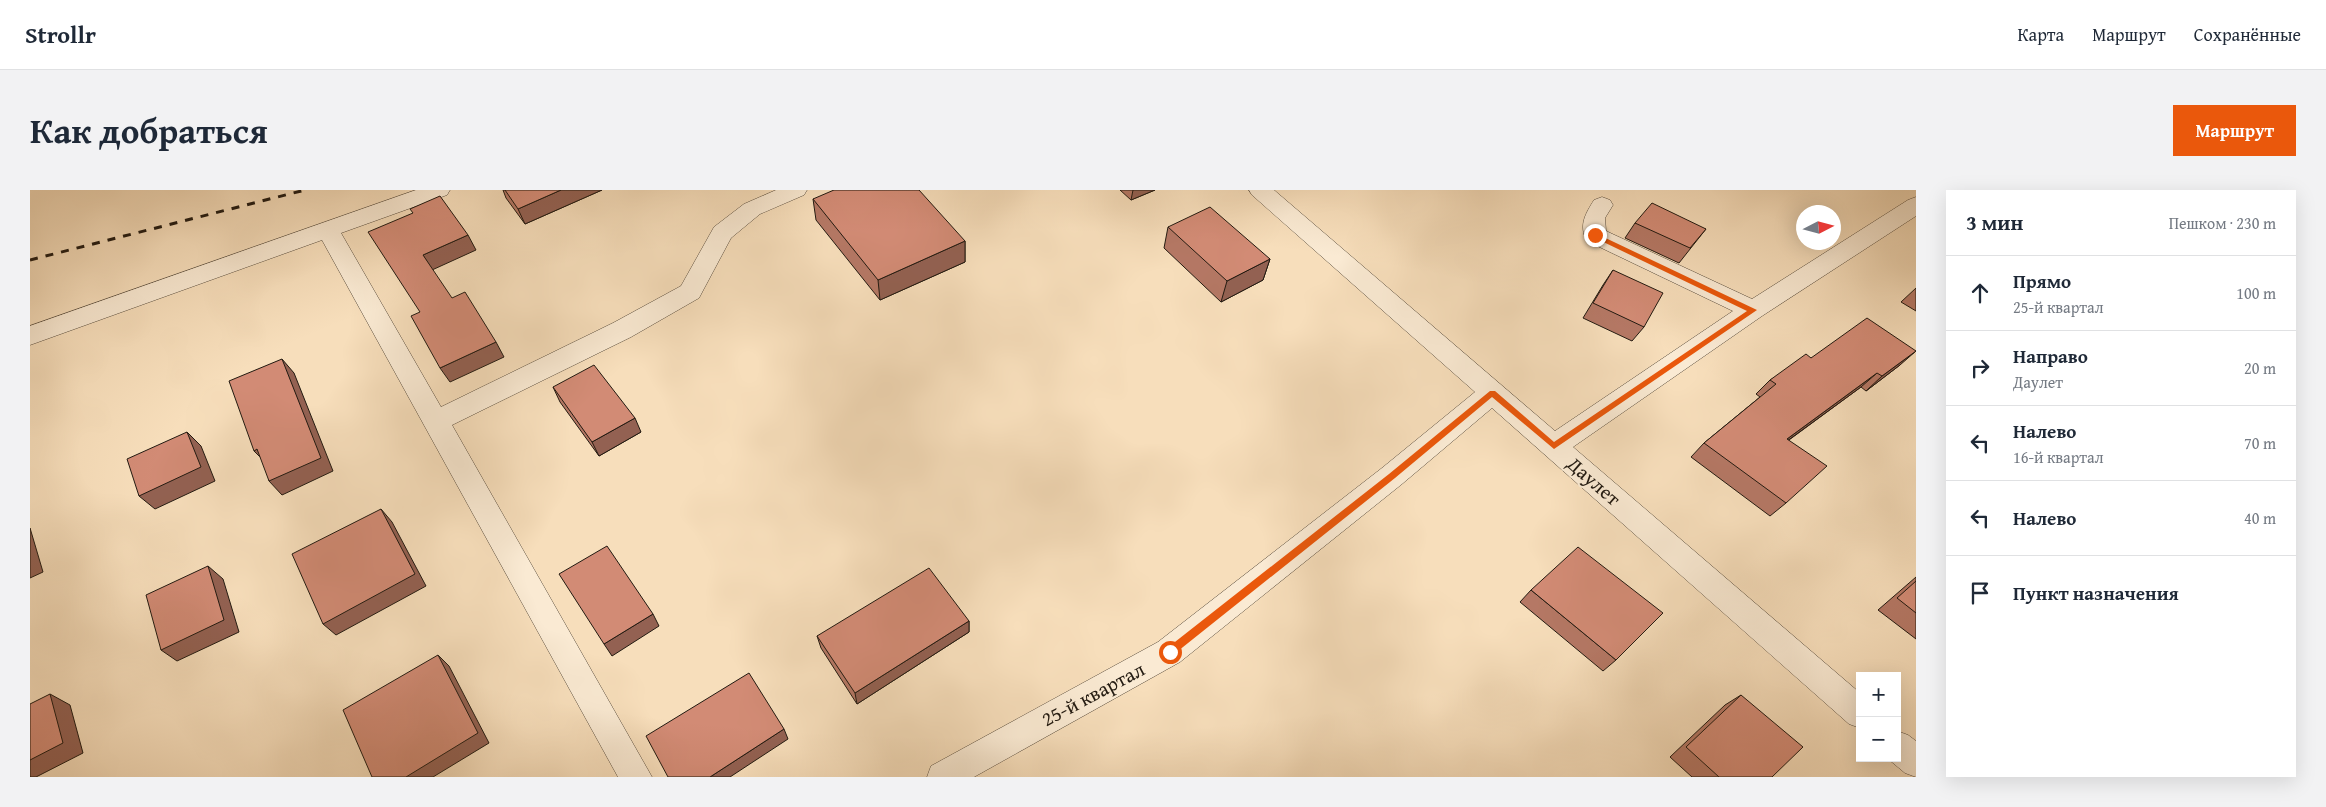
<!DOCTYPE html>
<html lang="ru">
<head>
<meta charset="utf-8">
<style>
	:root { --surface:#fff; --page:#f2f2f3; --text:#1f2937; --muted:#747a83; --line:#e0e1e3; --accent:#ea580c }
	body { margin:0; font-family:"Gentium Book Plus",serif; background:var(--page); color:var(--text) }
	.controls { position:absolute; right:15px; bottom:15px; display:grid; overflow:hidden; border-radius:0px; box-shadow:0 5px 20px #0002 }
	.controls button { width:45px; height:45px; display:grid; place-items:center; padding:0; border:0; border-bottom:1px solid var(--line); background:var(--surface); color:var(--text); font:25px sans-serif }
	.compass { position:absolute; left:1766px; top:15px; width:45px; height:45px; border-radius:50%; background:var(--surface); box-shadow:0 5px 20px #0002; rotate:84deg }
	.stop { position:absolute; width:15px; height:15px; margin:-11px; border:4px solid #ea580c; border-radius:50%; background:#fff }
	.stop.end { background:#ea580c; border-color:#fff; box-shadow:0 1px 5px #0008 }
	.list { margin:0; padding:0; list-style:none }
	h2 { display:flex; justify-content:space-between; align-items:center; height:65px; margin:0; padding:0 20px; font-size:21px }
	h2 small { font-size:16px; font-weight:400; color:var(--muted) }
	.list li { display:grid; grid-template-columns:32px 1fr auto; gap:15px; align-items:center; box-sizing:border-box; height:75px; padding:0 20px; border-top:1px solid var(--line) }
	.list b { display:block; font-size:19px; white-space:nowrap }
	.list p { margin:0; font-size:16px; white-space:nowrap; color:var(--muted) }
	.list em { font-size:16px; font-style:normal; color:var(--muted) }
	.icon { flex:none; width:28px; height:28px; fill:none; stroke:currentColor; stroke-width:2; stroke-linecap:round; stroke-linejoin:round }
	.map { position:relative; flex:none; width:1886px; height:587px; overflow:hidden; border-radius:0px }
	header { display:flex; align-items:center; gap:30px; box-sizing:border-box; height:70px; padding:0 25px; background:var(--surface); border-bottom:1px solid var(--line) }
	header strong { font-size:24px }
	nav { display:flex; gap:28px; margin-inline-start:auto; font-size:18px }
	.intro { display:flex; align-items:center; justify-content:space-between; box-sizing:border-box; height:120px; padding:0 30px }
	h1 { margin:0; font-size:35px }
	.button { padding:12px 22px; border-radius:0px; background:var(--accent); color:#fff; font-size:18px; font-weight:700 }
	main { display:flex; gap:30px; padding:0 30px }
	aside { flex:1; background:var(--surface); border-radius:0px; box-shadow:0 5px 20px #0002 }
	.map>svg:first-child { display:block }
</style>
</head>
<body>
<header>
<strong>Strollr</strong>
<nav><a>Карта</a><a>Маршрут</a><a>Сохранённые</a></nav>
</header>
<div class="intro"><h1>Как добраться</h1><a class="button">Маршрут</a></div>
<main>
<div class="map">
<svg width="1886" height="587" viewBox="0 0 1886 587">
	<rect width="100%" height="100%" fill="#f7debb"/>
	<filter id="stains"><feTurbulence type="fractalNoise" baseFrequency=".004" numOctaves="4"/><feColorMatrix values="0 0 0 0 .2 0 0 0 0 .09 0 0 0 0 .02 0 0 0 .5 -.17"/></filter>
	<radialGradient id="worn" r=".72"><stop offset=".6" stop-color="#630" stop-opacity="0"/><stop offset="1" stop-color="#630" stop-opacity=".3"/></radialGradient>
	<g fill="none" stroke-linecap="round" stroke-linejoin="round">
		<defs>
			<path id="street" d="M386,0H420L417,5L311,43L411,217L583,133L651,96L684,37L714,14L746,0H777L774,5L730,24L701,48L669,108L601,147L422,235L622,587H588L292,50L0,155V136Z
				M1219,0H1244L1525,241L1703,121L1557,51C1548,35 1556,23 1564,10L1572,7L1580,10L1583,15L1575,28L1576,41L1722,109L1878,10L1886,7V26L1732,126L1543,257L1830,503V538L1819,534L1462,218L1372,294L1150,472L944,587H897L901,576L1128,452L1352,278L1445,202L1222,5Z
				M1867,541L1878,545L1886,551V587L1875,583L1857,568H1867Z"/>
		</defs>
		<!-- street casing -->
		<use href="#street" stroke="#574b3c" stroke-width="1"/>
		<!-- street -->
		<use href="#street" fill="#faead3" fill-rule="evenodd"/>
		<!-- rail -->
		<path stroke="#221a11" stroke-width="3" stroke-dasharray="8 8" stroke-linecap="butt" d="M0,70L275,0"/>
	</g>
	<!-- wall -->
	<path fill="#b57865" stroke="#221a11" d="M473,0H572L495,34L476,8Z
		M1090,0H1125L1101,10Z
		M783,9L935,51V72L850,110L786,30Z
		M1605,33L1676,39L1649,73L1595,48Z
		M1138,37L1240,69L1233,90L1191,112L1134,58Z
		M1583,80L1614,137L1602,151L1553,128L1573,95Z
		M1886,98V121L1871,112Z
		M1781,168L1870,175L1836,201L1831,197L1759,250L1756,313L1740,326L1661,267L1674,253L1730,207L1726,204L1740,190Z
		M523,197L611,242L569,266L530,212Z
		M1886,387V449L1848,420Z
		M1501,400L1586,470L1573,481L1490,412Z
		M939,431V442L827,514L791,458L787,446Z
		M1711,505L1742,587H1662L1640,567L1695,515Z"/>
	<!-- shaded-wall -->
	<path fill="#936152" stroke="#221a11" d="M531,0H572L495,34L488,19Z
		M1103,0H1125L1101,10Z
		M438,45L446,60L402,80L393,65Z
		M935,51V72L850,110L848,90Z
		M1240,69L1233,90L1191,112L1197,91Z
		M466,152L474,167L420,192L410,178Z
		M1886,161L1870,175L1836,201L1852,186Z
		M252,169L264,183L303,281L252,305L239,291Z
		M1847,183L1831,197L1742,262L1757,249Z
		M605,228L611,242L569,266L562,252Z
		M157,242L171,256L185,291L125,319L109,306Z
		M227,259L237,274L224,261Z
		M351,319L362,332L396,396L306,445L293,434Z
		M0,338L13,382L0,388Z
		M178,376L193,389L209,442L147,471L131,460Z
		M623,424L629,436L582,466L574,454Z
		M939,431V442L827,514L825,503Z
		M408,465L419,476L459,553L403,587H376Z
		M20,504L40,515L53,563L6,587H0V570Z
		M754,539L758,549L700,587H680Z"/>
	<!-- building -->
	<path fill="#d28b75" stroke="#221a11" d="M475,0H531L488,19Z
		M804,0H889L935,51L848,90L783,9Z
		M410,6L438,45L393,65L422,108L435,102L466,152L410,178L381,126L390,122L338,42L383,23L380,19Z
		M1622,13L1676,39L1660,58L1605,33Z
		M1180,17L1240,69L1197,91L1138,37Z
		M1583,80L1633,103L1614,137L1563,113Z
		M1837,128L1886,161L1852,186L1847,183L1757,249L1797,276L1756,313L1674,253L1746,194L1740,190L1776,164L1781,168Z
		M252,169L291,268L239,291L227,259L224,261L199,191Z
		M564,175L605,228L562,252L523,197Z
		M157,242L171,277L109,306L97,269Z
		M351,319L385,384L293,434L262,364Z
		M577,356L623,424L574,454L529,384Z
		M1548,357L1633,423L1586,470L1501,400Z
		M178,376L194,430L131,460L116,405Z
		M899,378L939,431L825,503L787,446Z
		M1886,391V423L1867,408Z
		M408,465L448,543L376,587H342L313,520Z
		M719,483L754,539L680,587H638L616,546Z
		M20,504L33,553L0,570V514Z
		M1711,505L1773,557L1742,587H1689L1656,557Z"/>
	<!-- route -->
	<path fill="#ea580c" d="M1565,43L1727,120L1524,259L1462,207L1365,288L1143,465H1136V459L1359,284L1460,201H1465L1524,252L1717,121L1563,47L1562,45Z"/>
	<g text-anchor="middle" stroke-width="4" stroke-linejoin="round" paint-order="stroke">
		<!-- street labels -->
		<g font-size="20" fill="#221a11" stroke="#faead3">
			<text transform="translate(1564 291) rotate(41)" y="7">Даулет</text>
			<text transform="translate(1063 504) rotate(-28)" y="7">25-й квартал</text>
		</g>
	</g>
	<rect width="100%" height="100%" filter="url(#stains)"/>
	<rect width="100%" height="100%" fill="url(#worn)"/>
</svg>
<div class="controls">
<button>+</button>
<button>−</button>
</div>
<svg class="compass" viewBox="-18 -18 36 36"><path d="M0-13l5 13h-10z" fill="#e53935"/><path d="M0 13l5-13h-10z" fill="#747a83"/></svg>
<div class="stop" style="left:1140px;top:462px"></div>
<div class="stop end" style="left:1565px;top:45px"></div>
</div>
<aside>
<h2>3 мин<small>Пешком · 230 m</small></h2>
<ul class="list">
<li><svg class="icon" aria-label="ahead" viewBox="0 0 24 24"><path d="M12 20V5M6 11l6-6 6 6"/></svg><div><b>Прямо</b><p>25-й квартал</p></div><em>100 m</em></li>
<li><svg class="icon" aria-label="right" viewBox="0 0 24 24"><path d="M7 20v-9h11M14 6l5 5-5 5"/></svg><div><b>Направо</b><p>Даулет</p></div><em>20 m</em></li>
<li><svg class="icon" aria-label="left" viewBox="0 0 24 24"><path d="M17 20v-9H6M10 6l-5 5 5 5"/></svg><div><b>Налево</b><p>16-й квартал</p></div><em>70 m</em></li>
<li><svg class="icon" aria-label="left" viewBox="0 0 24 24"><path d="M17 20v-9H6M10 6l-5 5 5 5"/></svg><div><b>Налево</b></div><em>40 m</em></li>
<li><svg class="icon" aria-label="arrive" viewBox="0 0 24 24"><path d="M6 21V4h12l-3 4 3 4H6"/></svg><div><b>Пункт назначения</b></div></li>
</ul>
</aside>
</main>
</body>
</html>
